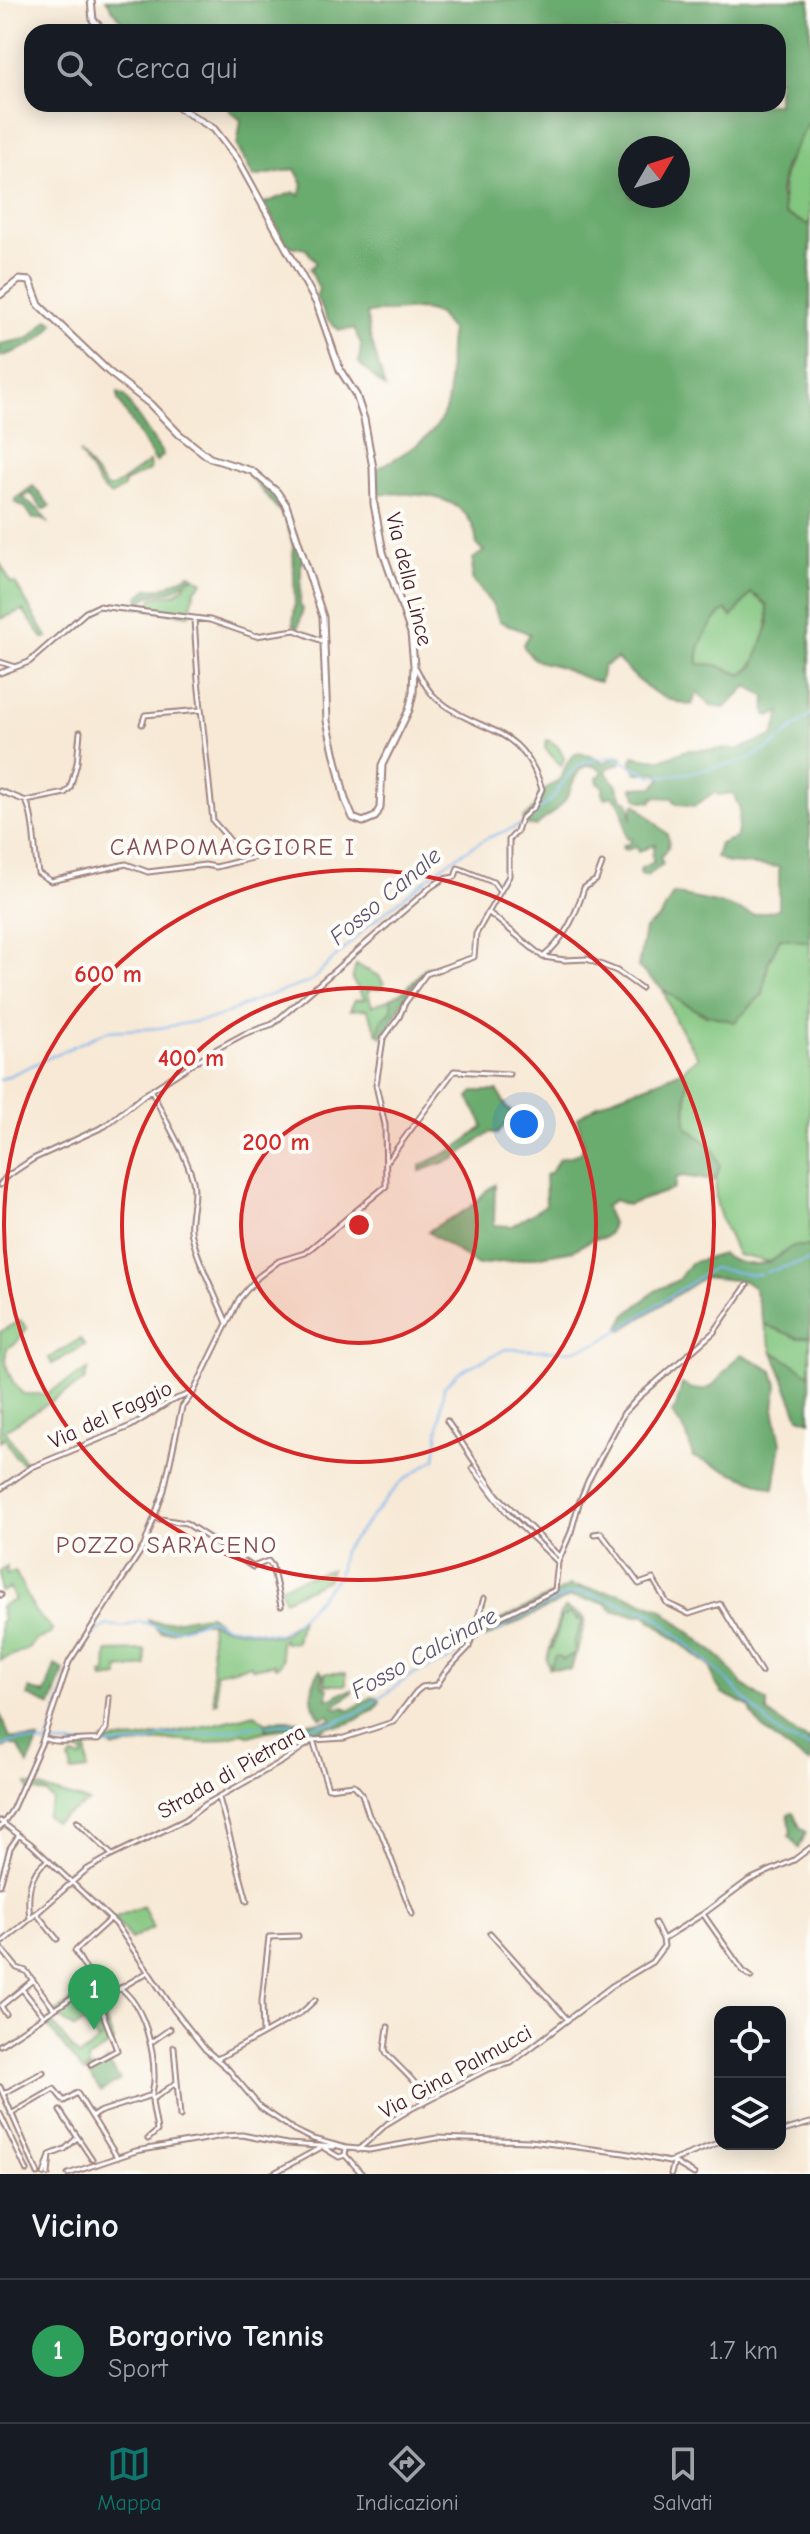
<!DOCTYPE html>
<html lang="it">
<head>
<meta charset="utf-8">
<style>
	:root { --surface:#171b24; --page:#242831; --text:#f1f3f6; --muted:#9ea1a6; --line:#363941; --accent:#0f766e }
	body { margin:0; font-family:"Comic Neue",sans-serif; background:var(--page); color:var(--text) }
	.controls { position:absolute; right:24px; bottom:24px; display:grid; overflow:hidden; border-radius:16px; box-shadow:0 4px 20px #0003 }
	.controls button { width:72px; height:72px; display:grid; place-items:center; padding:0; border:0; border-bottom:2px solid var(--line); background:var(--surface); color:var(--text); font:40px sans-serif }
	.compass { position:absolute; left:618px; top:136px; width:72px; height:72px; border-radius:50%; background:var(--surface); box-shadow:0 4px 20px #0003; rotate:51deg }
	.you { position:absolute; left:524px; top:1124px; width:28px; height:28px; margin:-20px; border:6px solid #fff; border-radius:50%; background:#1a73e8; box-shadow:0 0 0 12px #1a73e833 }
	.badge { display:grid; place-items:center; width:52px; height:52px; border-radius:50%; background:var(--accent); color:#fff; font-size:26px; font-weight:700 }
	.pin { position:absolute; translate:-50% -66px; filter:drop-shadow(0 2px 4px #0008) }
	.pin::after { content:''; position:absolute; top:42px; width:28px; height:24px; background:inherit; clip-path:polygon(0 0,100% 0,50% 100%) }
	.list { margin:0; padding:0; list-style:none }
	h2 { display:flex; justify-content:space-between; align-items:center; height:104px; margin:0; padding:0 32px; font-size:34px }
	h2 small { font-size:26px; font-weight:400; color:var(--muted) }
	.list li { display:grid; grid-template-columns:52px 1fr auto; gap:24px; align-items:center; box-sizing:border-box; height:144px; padding:0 32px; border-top:2px solid var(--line) }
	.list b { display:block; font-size:30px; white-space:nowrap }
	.list p { margin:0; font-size:26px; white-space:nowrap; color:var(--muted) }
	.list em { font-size:26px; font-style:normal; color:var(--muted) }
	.icon { flex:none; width:44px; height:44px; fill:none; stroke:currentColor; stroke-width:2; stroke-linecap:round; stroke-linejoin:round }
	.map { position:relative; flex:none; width:810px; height:2174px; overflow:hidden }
	.search { position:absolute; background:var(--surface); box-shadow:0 4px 20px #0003; left:24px; right:24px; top:24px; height:88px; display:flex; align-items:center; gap:20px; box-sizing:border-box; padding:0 28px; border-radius:24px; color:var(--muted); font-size:30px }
	.sheet { height:248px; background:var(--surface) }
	nav { display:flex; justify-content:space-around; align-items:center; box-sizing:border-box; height:112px; border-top:2px solid var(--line); background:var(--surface); font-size:22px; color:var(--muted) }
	nav a { display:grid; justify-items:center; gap:4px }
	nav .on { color:var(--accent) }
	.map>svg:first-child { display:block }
</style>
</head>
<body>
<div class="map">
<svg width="810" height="2174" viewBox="0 0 810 2174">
	<rect width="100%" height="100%" fill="#fdfcf7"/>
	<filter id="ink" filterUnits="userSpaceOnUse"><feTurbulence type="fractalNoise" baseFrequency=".0125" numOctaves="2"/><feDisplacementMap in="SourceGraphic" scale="16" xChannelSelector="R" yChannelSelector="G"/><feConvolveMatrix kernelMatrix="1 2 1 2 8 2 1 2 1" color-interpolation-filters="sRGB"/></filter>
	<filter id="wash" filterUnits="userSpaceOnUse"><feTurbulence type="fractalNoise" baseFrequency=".006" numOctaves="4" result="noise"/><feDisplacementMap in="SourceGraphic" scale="32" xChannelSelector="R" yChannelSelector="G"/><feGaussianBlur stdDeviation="1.8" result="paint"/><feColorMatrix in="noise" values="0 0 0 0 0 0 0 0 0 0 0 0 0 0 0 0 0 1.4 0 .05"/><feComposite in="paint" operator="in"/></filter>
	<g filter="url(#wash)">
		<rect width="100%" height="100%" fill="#f7e9d5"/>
		<!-- green -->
		<path fill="#83c680" stroke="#667256" stroke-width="2" d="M810,120V223L806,224L785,214C776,173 791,155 810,120Z
			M79,452L107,488H112L149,462L150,470L124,482V487L111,496L101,487Z
			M0,563L11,583H15L47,637L43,638L23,610L0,619Z
			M190,574L203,582L195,589L189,615L146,609L153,598L175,594L185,586L183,583L193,578Z
			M751,593L768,606C769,630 761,661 742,675L716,665L698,664C695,646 711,620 726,610L732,617Z
			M547,740C557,744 559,748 564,758L561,766L545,748Z
			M780,938L810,942V1246H793L770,1262L737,1255C724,1223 707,1201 720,1166L713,1148L686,1127L687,1081L683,1070L698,1057L676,1022L663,990L705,1016L763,995L768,963Z
			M356,965L379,976L384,984L381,988L369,989L368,993L372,1006L391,999L392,1010L378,1034L367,1009L350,1010L355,1000L365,999L352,980Z
			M20,1320L27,1328L16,1343L7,1348C2,1364 11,1382 23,1394H45L88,1370L84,1381L5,1430L26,1463L24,1464L15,1456L4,1437L0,1441V1332Z
			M764,1324L798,1338L810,1336V1374L773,1352Z
			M80,1339L85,1345L52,1364L49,1358Z
			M7,1567L6,1575L15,1571L35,1612L52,1629L50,1634L36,1640L26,1650L0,1660V1622L3,1620L0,1606L15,1600L10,1588L0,1592V1572Z
			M331,1569L327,1580L284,1600L280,1586Z
			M571,1613L581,1618L582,1623L574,1649L576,1653L562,1660L555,1657L549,1668L547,1659L550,1648H552L562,1617Z
			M301,1618L296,1642L284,1643L283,1639L280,1642L282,1660L279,1666L275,1667L274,1664L252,1668L251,1665L216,1673L217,1702L214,1703L210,1622L225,1627L277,1636L284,1634Z
			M145,1650L146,1666L118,1669L119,1677L103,1679L102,1674L106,1673L107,1651Z
			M325,1673H346V1685H325Z
			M255,1714L266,1723V1731L250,1736L243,1733L207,1743L168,1740L114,1748L103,1741L140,1739L215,1724Z
			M87,1745V1770L71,1772L72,1766L69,1760L73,1756L82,1758L84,1753L75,1750L72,1746Z
			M27,1784L89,1802L54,1822L46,1816L53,1801L46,1793L29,1790Z
			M143,1906L153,1928L131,1939L114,1918Z
			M93,1986L97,1995L87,2003L85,2008L102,2032L104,2025L90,2007L93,2003H99L114,2042L88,2059L89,2067L84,2073L45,2022H51L79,2057L105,2036L98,2041L84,2024L90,2017L74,2029L54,2013Z"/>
		<!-- forest -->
		<path fill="#6aab6e" stroke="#5a654c" stroke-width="2" fill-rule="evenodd" d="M106,0H810V120L784,167L780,193L785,214L806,224L810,223V942L780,938L768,963L763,994L735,1022C691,1013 670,997 638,967L645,929L661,916L673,894L726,905L753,915L779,909V867L728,863L716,857L720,844L737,837L740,809L733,793L718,795L715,792L694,806L675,803L673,798L654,797L651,802L639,800L632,788L654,787L661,779L659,773H637L632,762L633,756L649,759H663L687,750L738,749L773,736L781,712L772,716L766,715L765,696L747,686L725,708L711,706L697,692L692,705C655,699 642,685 617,659L603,667L600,682C585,680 576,673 562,668C543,660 535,667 523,645L530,634L499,621L494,607L472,579L473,559L484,551L477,546C476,540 476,532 473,527C459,490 407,494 375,493L376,470C412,447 449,434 449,386C449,366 447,349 451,330L438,314L419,309L367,313L369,332L385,388L359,363L361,344L354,329L339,330L327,319L316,297L319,289L310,269L316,263L306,249L286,245L264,203L294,192L300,196L303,184L295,169L254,177L237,146L241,120L230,111L229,104H778V32H129ZM630,148H678V196H630ZM751,593L760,598L767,606L769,623L753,667L742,675L716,665L698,664C695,647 711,620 726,610L732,617Z
			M48,319L54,323C42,343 21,350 0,357V344L30,338Z
			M118,393L124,396L158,447L163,455L156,462L118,400Z
			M247,473C282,487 291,525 304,558L301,565L300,605L303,609L298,628L293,624L295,605L293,545L286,519Z
			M33,486L50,506L46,509L42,508L31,493L23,498L39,510L49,524L42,518L33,519L26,508L15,502V499Z
			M190,574L193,578C184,582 177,589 168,592C155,596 145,591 141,608H136L140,595L148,589L163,588Z
			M576,753L591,755L603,763L619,756L622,759L620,764L608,768L606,772L617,786L622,799L629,802L631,820L633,806L636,804L667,834C671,844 668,850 660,857L663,864L647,876L641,875L640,869L654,862L652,856L655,844L639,852L636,846L627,850L623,849L622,845L629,844L632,839L627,838C623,823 627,810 613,796L605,798L602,793L604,788L598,783L597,777L602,774L601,769C575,754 574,788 565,800C558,810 545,818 536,826L527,825L523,819L536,806L546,789L561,778L567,763Z
			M426,967L434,968C408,980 398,1016 382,1037L378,1034L381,1021L392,1010L391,999L405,990Z
			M683,1070L687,1081L686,1126L713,1148L720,1166L714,1181L683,1176L676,1178L674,1189L627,1205L614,1200L605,1207L612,1223L609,1233L604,1238L593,1239L574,1250L524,1259L478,1265L428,1232C442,1220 462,1216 475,1203C483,1195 485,1190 495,1185L494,1225L512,1226L546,1205L545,1175L551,1173L559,1159L581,1153L584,1144L577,1118C608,1094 648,1088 683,1070Z
			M474,1091H498L507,1108L514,1114L497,1134L490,1132L454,1159L420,1171V1166L455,1149L483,1127C481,1115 472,1109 469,1098Z
			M793,1246H810V1336L798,1338L764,1324L754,1288L744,1281L704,1277L622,1330L619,1328L625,1316L655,1291L678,1280L690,1263L722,1254C733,1264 758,1267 771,1261C779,1258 786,1250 793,1246Z
			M773,1352L810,1374V1421L799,1417Z
			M742,1354L773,1371L777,1385L774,1409L781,1443L774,1489L693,1457L687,1435L672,1413L676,1407L682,1384C717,1404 720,1367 742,1354Z
			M570,1586L623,1594L661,1609L722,1659L742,1684L767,1702V1712L798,1735L810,1740V1764C792,1751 754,1728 750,1707L722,1693L714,1681L711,1667L643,1614L637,1616L612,1610L606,1603L570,1597L484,1638L481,1631L491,1625Z
			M565,1608L583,1616L585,1622L577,1651L573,1643L582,1623L580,1618L577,1620L571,1614L562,1617L552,1648H550L560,1614Z
			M210,1615L225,1627L210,1622H195L171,1632H161L147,1620C168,1626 188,1616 210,1615Z
			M576,1653L571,1670L549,1668L555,1657L558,1656L563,1660Z
			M55,1665L64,1670L51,1706L28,1696L29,1689L45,1694Z
			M320,1670L323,1675L322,1686L328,1689L327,1698H335L338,1694L353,1690L352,1693L334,1706L335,1708L344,1707L350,1710L372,1697H377L380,1701L375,1709L352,1722L340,1726H329L312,1736L300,1734L294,1727L266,1731V1723C288,1715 312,1728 332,1719L329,1715L321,1718C308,1703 310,1685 320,1670Z
			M0,1714L10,1738L39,1740L28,1765L19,1747L10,1744L0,1750Z
			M793,1813L800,1827L806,1832L799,1848L789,1836L791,1833L788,1815Z
			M107,2060L120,2080L101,2092L87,2072L89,2069L103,2068Z"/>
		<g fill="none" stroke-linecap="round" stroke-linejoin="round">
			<!-- stream -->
			<path stroke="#81b6ef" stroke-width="2" d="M0,1080L107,1031L159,1028L216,1018L261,998L310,982L370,924L448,862L485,839L525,823L554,797L568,775L583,763L613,756L654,777L687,773L745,761L771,747L810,715
				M766,1272L810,1260
				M47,1744C62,1704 66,1649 107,1625L124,1627L140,1621C169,1633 181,1631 209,1619L226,1626L279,1634L297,1621L338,1577L343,1551L401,1482L435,1459L444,1387L459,1372L506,1349L569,1351L599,1343L713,1268L753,1275L761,1274
				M0,1747L19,1740L47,1744L123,1745L150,1742L162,1735L206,1734L251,1726L291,1723L311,1728L320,1724L333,1723L363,1710L413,1674L448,1660L485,1634L502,1629L514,1620L568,1595L582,1592L652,1613L719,1672L775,1730L788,1739L810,1747"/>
		</g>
	</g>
	<g filter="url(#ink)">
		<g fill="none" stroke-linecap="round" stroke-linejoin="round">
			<defs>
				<path id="street" d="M194,619L198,680L213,821L234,845L243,844
					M0,662L16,667
					M0,673L29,662L86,612L99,606L210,620L256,636L295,630L325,642
					M142,724L145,715L201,710
					M0,791L26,801L65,793L70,788L77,763L80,732
					M26,801C35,818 34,852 38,873L51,881L126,864L148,872L205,865L216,867L291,848
					M488,912L543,957L565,960L587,959L617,971L641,988
					M543,957C565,939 576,915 584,888L596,880L602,864
					M152,1091C165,1122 185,1150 193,1181C197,1199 189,1213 191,1230C193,1251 218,1301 227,1323
					M386,1163L454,1071L509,1074
					M0,1185L6,1177L33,1159L105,1126L144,1095L211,1052L244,1034L273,1024L431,887L443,879L455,877L458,868L493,882L500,892
					M447,1421L497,1495L560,1557
					M473,1468L508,1514L558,1562
					M0,1489L32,1467L131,1426L171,1401L192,1393
					M154,1518L186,1523L253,1567L268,1561L272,1566L281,1606
					M594,1534L601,1533L639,1584L653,1579L667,1603L689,1614L720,1604L761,1672
					M0,1594L1,1595
					M475,1636L488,1623L555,1590L558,1562L571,1532L579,1503L588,1481L624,1413L639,1397L714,1332L747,1285
					M43,1738C60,1745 80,1738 98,1740L106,1729L109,1698
					M313,1740L328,1788L354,1785L362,1794L369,1816L381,1832L412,1914
					M219,1798L247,1901
					M0,1821L31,1844L116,1924L174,2010L205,2049L228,2069L260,2107L294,2130L313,2139L346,2148L345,2155L362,2174
					M77,1821L112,1855
					M0,1828L12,1810L42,1742L69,1662L144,1546L164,1490L182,1407L193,1393L239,1299L258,1277L279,1261L305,1253L386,1186L385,1125L376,1085L383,1039L399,1017L405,1003L426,974L474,957L476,934L509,876V840L517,831L521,819L534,807L542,789C520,721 481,736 437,699C427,691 422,679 416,668
					M0,1885L10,1848L19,1835
					M36,1913L57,1939
					M703,1914L743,1971L751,1977
					M30,1919L86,1870L109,1857L185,1820L206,1804L283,1761L313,1740L344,1738L393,1722L416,1692L422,1687L437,1685L446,1671L469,1647L484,1598
					M110,1919L75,1951L100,1993L107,1996L148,1972
					M490,1933L568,2020
					M663,1939L703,1914L749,1880L794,1860L810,1848
					M0,1944L30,1919C27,1896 28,1873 48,1860
					M0,1947L17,1968L26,1971L54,2009
					M120,1988C145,2006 155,2052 154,2081C154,2086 152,2090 152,2094C151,2104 156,2120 157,2131L148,2139
					M22,1989L42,2014
					M6,2014L1,2006L33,1980
					M388,2027L385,2049L387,2054C399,2068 423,2085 424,2104
					M263,2034L302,2012L315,2000
					M150,2043L170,2029
					M0,2045L94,1983
					M174,2047L180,2116
					M217,2059L263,2034L262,2001L269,1937L298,1936
					M91,2064L117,2050L100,2006L102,1995
					M0,2087L38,2174
					M3,2094L43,2072
					M153,2099L176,2083
					M60,2111L92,2159
					M0,2114L27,2171
					M11,2114L54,2089L64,2101L77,2093L117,2157
					M93,2116L99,2112L149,2096
					M780,2132L810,2123
					M324,2148L339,2157L345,2155
					M347,2148L369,2150L437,2138L530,2141L624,2153L669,2162L720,2142
					M358,2150L388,2123L411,2109L488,2069L511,2063L612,1986L652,1962L664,1946L663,1939L655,1923
					M44,2174L49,2159
					M48,2174L50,2155L65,2149L77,2138
					M68,2174L136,2151L223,2136L242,2135L287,2144L334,2147
					M272,2174L320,2148
					M671,2174L674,2162L694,2174"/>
				<path id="secondary" d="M91,0L93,20L105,32
					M0,295L19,280L30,281L39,305L109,372L150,404L179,434L210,458L252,471L277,492L286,505L323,617L327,721L345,799L353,818L363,822L375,817L380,808L382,765L409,710L413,693L414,665L411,633L383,552L374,504L373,468L364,419L356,395L340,370L317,304L238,160L214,129L173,104"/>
			</defs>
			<!-- street casing -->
			<use href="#street" stroke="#a08480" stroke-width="7"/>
			<!-- secondary casing -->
			<use href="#secondary" stroke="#a08480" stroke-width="9"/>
			<!-- street -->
			<use href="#street" stroke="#fff" stroke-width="3"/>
			<!-- secondary -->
			<use href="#secondary" stroke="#fff" stroke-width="5"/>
		</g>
	</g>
	<!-- distance rings -->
	<circle cx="359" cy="1225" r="118" fill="#d62828" fill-opacity=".12"/>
	<g fill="none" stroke="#d62828" stroke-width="4">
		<circle cx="359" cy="1225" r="118"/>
		<circle cx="359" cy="1225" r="237"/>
		<circle cx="359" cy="1225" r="355"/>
	</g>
	<g text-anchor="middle" stroke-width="8" stroke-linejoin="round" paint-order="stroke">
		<!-- street labels -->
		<g font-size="22" fill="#4a1f2b" stroke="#fdfcf7">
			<text transform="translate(410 579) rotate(76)" y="8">Via della Lince</text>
			<text transform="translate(110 1414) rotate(-25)" y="8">Via del Faggio</text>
			<text transform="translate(231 1771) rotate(-30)" y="8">Strada di Pietrara</text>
			<text transform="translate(455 2071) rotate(-29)" y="8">Via Gina Palmucci</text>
		</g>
		<!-- neighbourhood labels -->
		<g font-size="24" letter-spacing="2" fill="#834c53" stroke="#fdfcf7">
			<text x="233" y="855">CAMPOMAGGIORE I</text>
			<text x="167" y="1553">POZZO SARACENO</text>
		</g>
		<!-- water labels -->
		<g font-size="24" font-style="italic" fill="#5d5470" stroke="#fdfcf7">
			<text transform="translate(385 896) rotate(-40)" y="8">Fosso Canale</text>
			<text transform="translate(424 1653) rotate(-29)" y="8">Fosso Calcinare</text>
		</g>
	</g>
	<circle cx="359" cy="1225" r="12" fill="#d62828" stroke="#fdfcf7" stroke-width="4"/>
	<g font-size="24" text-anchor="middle" font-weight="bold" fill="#d62828" stroke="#fdfcf7" stroke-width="8" stroke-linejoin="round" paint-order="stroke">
		<text x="108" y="982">600 m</text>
		<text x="191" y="1066">400 m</text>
		<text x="276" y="1150">200 m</text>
	</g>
</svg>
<div class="controls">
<button><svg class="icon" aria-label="locate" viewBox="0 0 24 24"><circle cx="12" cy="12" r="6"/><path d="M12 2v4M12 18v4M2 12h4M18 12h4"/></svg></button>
<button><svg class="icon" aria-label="layers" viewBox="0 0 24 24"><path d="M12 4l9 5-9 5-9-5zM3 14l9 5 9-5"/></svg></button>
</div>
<svg class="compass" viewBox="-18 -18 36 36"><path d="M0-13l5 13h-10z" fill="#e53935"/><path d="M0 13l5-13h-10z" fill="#9ea1a6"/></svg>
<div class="you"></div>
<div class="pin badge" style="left:94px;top:2030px;background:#2e9e5b">1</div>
<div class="search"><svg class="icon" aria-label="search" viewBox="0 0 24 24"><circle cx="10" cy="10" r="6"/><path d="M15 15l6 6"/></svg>Cerca qui</div>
</div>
<section class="sheet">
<h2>Vicino<small></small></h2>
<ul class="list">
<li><span class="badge" style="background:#2e9e5b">1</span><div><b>Borgorivo Tennis</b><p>Sport</p></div><em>1.7 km</em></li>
</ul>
</section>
<nav>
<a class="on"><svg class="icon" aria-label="map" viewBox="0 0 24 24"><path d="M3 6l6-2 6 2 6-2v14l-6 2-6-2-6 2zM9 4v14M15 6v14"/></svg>Mappa</a>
<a><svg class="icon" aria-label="directions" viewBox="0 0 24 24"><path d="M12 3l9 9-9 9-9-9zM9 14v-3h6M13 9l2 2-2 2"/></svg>Indicazioni</a>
<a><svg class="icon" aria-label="saved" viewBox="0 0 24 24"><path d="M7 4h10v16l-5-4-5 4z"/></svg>Salvati</a>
</nav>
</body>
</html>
